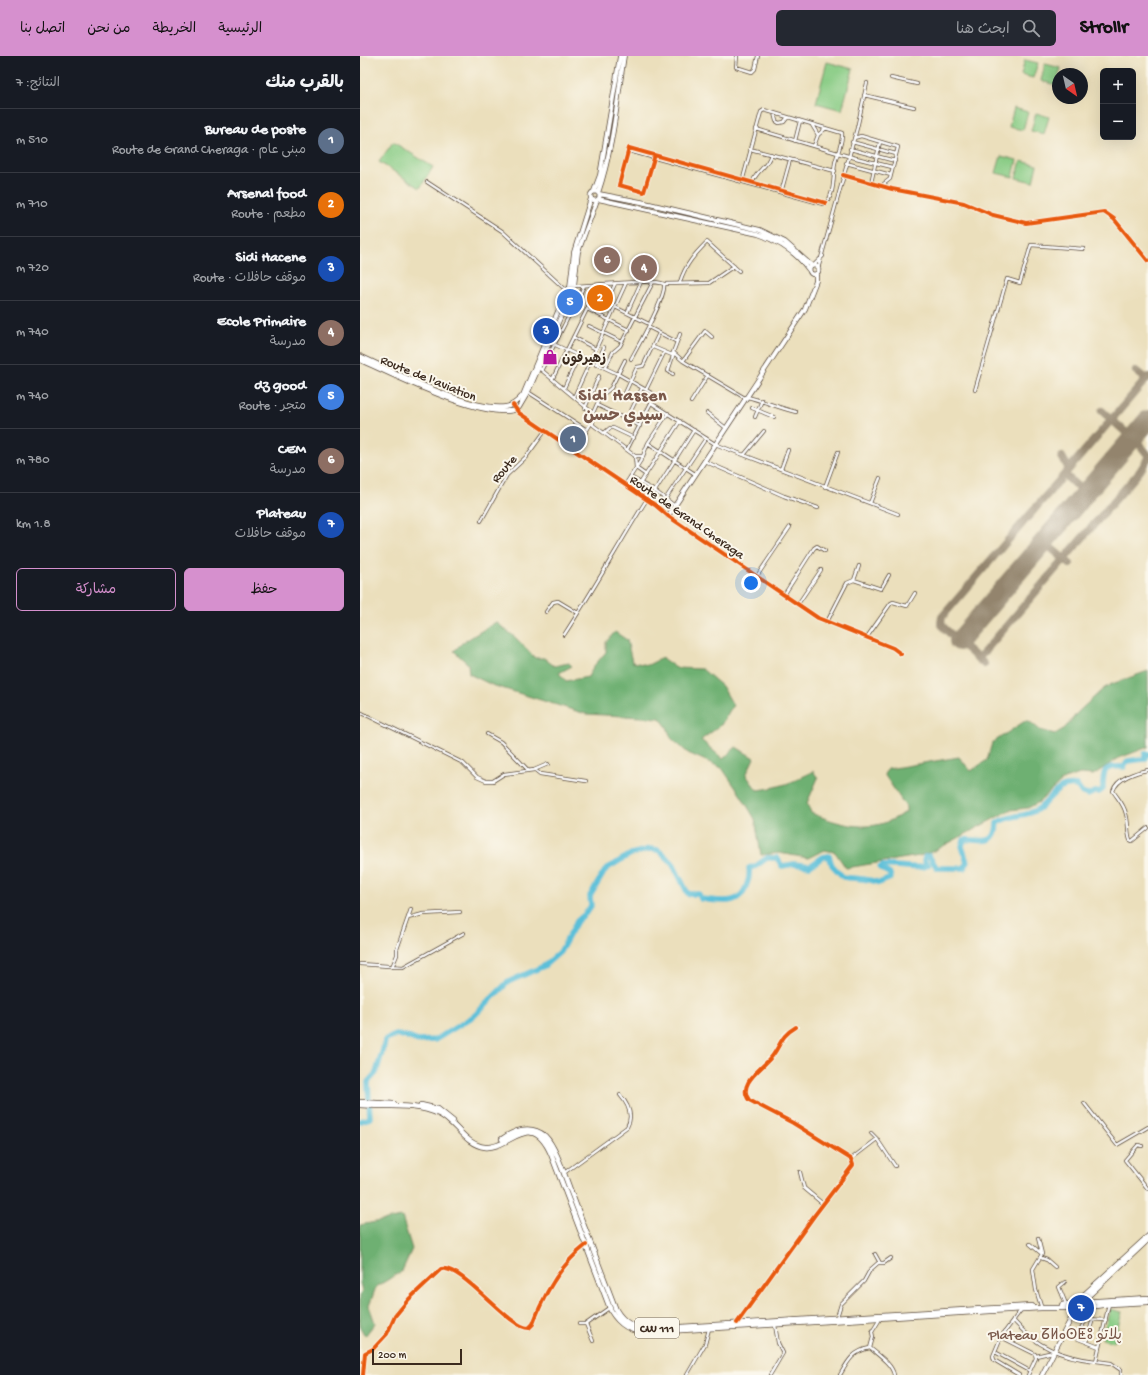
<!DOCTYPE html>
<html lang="ar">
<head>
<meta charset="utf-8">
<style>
	:root { --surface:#171b24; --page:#242831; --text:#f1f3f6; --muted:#9ea1a6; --line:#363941; --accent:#d690ce }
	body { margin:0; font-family:"Gochi Hand","Playpen Sans Arabic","Noto Sans Tifinagh",sans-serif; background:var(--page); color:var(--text); direction:rtl }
	.controls { position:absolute; right:12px; top:12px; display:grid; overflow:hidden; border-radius:6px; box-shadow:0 4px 16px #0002 }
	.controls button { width:36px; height:36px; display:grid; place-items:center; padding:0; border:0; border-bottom:1px solid var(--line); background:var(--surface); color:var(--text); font:20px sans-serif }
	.compass { position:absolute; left:692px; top:12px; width:36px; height:36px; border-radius:50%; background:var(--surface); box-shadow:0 4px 16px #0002; rotate:146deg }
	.scale { position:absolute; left:12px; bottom:10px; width:90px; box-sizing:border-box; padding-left:4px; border:2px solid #3b2a1e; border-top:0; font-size:11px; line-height:14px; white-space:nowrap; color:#3b2a1e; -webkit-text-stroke:3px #fbf7ec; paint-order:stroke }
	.you { position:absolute; left:391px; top:527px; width:14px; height:14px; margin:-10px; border:3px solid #fff; border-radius:50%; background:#1a73e8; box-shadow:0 0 0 6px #1a73e833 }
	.badge { display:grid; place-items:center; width:26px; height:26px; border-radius:50%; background:var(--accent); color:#fff; font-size:13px; font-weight:700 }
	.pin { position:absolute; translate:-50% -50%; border:2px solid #fff; box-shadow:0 1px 4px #0006 }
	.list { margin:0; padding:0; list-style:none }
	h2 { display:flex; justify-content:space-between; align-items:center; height:52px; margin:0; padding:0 16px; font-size:17px }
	h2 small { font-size:13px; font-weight:400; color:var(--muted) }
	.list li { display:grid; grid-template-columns:26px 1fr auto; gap:12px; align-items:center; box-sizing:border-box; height:64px; padding:0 16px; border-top:1px solid var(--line) }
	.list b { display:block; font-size:15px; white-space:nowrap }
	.list p { margin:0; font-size:13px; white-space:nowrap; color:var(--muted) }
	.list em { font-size:13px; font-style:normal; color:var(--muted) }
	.actions { display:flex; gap:8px; padding:12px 16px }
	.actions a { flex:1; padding:9px 0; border:1px solid var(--accent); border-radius:6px; text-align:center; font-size:14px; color:var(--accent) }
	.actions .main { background:var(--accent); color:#111 }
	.icon { flex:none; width:22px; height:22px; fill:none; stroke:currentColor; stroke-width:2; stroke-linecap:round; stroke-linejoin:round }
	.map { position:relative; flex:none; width:788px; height:1319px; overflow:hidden; direction:ltr }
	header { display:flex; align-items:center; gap:24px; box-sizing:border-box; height:56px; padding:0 20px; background:var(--accent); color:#111 }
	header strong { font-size:19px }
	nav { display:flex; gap:22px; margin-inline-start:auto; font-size:14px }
	.search { width:280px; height:36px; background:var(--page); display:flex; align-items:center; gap:10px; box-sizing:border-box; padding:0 14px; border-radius:6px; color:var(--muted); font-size:15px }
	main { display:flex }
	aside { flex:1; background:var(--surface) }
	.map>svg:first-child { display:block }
</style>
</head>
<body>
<header>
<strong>Strollr</strong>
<div class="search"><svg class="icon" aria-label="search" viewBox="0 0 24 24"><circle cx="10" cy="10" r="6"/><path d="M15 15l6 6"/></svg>ابحث هنا</div>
<nav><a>الرئيسية</a><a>الخريطة</a><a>من نحن</a><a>اتصل بنا</a></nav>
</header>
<main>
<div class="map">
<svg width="788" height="1319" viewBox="0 0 788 1319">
	<rect width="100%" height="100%" fill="#fbf7ec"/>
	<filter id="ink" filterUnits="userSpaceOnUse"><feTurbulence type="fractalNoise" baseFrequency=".025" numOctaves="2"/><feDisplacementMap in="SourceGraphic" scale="8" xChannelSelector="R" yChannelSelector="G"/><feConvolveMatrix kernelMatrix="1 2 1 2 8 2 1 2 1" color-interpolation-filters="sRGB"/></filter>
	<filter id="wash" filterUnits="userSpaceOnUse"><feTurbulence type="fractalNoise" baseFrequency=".012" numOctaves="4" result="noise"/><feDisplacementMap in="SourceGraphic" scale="16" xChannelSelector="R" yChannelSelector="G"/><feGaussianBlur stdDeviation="0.9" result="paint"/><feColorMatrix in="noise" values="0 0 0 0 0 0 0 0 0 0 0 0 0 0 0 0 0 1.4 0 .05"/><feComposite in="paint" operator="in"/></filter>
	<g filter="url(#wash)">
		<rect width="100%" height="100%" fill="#ebdfbc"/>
		<!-- green -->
		<path fill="#89cc85" stroke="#627b52" d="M665,4L678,7L673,22L661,19Z
			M467,6L493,13L482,54L456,47Z
			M685,8L701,12L696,29L681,25Z
			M654,52L668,56L663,74L649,71Z
			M676,57L689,61L684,78L671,75Z
			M33,86L73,111L60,132L19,106Z
			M641,100L657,104L653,121L636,117Z
			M661,105L677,109L673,126L656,122Z
			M750,1253L762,1256L754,1286L742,1283Z"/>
		<!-- forest -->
		<path fill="#6eb072" stroke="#546d48" d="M136,566L156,582L175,602H184L194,610L209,607L212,610L199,617L206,625L228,621L233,611L246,596V586L255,576L267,584L272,606L288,609L302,602L316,612L342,613L362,630L373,649L361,669L341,684L363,703L376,691L394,702L386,719L397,734C418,732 435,726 453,715L458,722L447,747L451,757C473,766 500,775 524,767C531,765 539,760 546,756V751L524,718L528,713L599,701L611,715L627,704L632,687L665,665H669L680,674L695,678L705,672L718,656L743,633L752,628L788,615V691L759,702L733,719L720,718L704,723L679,746L668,752L650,754L574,795L559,800L486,812L475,796L464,794L448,802L419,797L401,799L395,763L382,741L362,712L328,697L311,682L307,671L300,662L226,658L132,629L109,618L108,608L94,595L102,587Z
			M42,1161L52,1193L42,1215L16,1231L9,1250L15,1267L5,1280L0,1271V1241L2,1235L0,1226V1169Z"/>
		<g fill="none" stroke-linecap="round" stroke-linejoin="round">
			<!-- river -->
			<path stroke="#5bbfd9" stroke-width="5.5" d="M0,1065L10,1062L8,1026L16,1017L26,983L36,979L45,980L58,985L75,984L114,960L148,926L184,910L200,896L217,865L225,858L231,850L230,840L246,813L271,798L290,793L298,794L312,806L328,838H339L341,843C361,845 380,851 387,828C389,823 390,818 389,812L396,810L407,802H417L422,810L434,808L450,810L463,801L469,800L472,809L483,821C494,823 509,822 519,827L531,822L530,818L520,812L522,810C535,808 560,815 568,809L564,805L565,801L569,800L577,812H604L607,806L602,790L604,784C619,782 636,793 637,767C648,760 658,761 670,757C690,751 693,725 717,730L722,737L728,739L735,736H739L743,733C743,715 743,709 764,711L768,705L785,703V698H788"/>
			<!-- taxiway -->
			<path stroke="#93846d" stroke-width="8" d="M776,315L786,323
				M742,355L780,389L788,399
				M702,401L709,413
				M705,419L725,438
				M684,486L710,508
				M618,603L780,415L788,402
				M624,608L584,572L581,567L582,561L788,321"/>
			<!-- runway -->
			<path stroke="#93846d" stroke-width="20" d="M599,585L788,364"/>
		</g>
	</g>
	<g filter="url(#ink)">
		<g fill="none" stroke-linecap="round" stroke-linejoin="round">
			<defs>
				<path id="street" d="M377,0L376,11L392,16L395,13L398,0
					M531,22L557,28
					M504,39L554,51
					M414,57L416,65L419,67L424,66L428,61
					M452,69L458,79
					M396,73L488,100L532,111
					M494,82L501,80L538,91L530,123L521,130
					M435,85L440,65
					M492,86L536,98
					M454,90L458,79L466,72
					M390,93L475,115
					M490,93L535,105
					M269,95L463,148L466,147
					M294,102L284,136L259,129L269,92L466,147
					M486,107L531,119
					M483,119L532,133L604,147L633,159L666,167L744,156L754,163L788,205
					M393,125C398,113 407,112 411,98
					M67,126L142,175L207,235
					M382,126L401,56L404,54L482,77C483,86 477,98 475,107C473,119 475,138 466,147
					M511,127L520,86
					M422,133L430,104
					M454,209L463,200
					M458,213L497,72L507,27
					M320,226C325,209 335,198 347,186L379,215
					M304,228L349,227L374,210
					M214,230C232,230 291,222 304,228C307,240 278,290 271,303
					M233,241L246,247L255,228
					M255,251L289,268
					M227,253L269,274
					M267,257L281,226
					M229,270L262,286
					M288,271L317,286
					M213,281L236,293
					M189,286L258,318L295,339L267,394
					M293,291L312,299L320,278
					M323,305L345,275L352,281
					M236,309L244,291
					M179,312L233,357V369L275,400L276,412L286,419
					M245,312L253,296L260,290L293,226
					M182,313L224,230
					M313,318L308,315L314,297L323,305L385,342
					M193,322L239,229
					M204,332L219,300
					M286,334L304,297
					M615,334L647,223L660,227L671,189L724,193
					M168,336L227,374
					M265,337L277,311L283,310L285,306L299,277
					M214,341L266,227
					M387,341C404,345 419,352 436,356
					M331,346L348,319
					M291,347L355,388L538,458
					M153,349L159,357L295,449L308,460L458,562L533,592L541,598
					M237,349L280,370
					M225,352L239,320
					M392,352L414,361
					M233,357L240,341L251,332L265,304
					M347,357L366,372
					M395,361L402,344
					M267,363L282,332
					M244,377L250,372H253L274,382
					M288,387L335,418
					M215,394L233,364
					M384,399L404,375
					M275,400H283L288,387L308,357
					M344,405L424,440L458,452
					M421,413L428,394
					M270,421L295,435L315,450
					M281,426L320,365
					M265,429L283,401
					M465,431L478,396
					M306,442L346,382
					M510,447L520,422
					M121,465L147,419L166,401L185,375
					M397,520L430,471
					M494,524L499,510
					M424,539L454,492L457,490L465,495
					M438,548L461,514
					M186,556L193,546L198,545L218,557
					M467,566L487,527L494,524L521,533L529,519
					M204,579C233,535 259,488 287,443L295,435L334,374
					M507,581L531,547L533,546L547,550L555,537
					M0,656L103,707L117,721L126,725H133L144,718L174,714L188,708
					M127,678L141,686L168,714
					M175,714L180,718L226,725
					M788,714C776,716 757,722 753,735C758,743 764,748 766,758C769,767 767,776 770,784L772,785L788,772
					M48,862L63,858L100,856
					M0,908L43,911L104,877
					M32,911L37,899V893L51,853
					M724,1047L757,1089L788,1071
					M517,1083L535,1110
					M782,1090L778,1089L765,1104L788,1133
					M491,1103L517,1083L511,1077
					M440,1116L444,1132L463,1148
					M204,1117L267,1071C274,1059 267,1047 260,1039
					M678,1182L682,1198L673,1213L676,1234L681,1250
					M670,1188L682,1198
					M515,1198L520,1207
					M681,1202L687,1204L695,1211
					M705,1226L699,1231L706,1248
					M661,1254L641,1281L675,1298L676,1302L668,1319
					M477,1261L481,1248L504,1225L510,1214L518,1207H524L531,1202
					M520,1263L512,1276L513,1281L510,1292C518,1299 532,1308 534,1319
					M653,1264C676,1291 701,1301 736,1305L749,1248
					M377,1267L454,1160L493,1109L491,1103L433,1067L389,1044C376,1027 405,1011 413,999C422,986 421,980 436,971
					M219,1268H226L233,1285
					M226,1268L249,1252
					M703,1277L739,1291
					M641,1281L633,1300L634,1304L659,1319
					M716,1282L726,1263L746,1264
					M726,1286L733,1263
					M635,1296L670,1315
					M676,1300L693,1296
					M736,1305L751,1307L761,1314V1319
					M3,1319L5,1297L13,1293L27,1278L35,1260L49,1243L81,1213C102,1208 148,1272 169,1272L173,1268C184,1239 200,1209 225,1190
					M327,1319L345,1288L349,1273
					M410,1319L423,1297L418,1287L415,1269
					M480,1319C488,1305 493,1295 510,1292"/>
				<path id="secondary" d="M234,135L240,119L260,0
					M230.5 140a4.5 4.5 0 1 1 9 0a4.5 4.5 0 1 1-9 0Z
					M238,137C253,93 257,45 264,0
					M239,138L281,146L400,174L425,186L452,210
					M238,143L398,178C418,185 437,197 449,214
					M449.5 214a4.5 4.5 0 1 1 9 0a4.5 4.5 0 1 1-9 0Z
					M0,300C36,316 108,355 145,351C153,350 158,345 163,339L204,241L210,231L214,196L231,142
					M0,304C32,318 126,366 158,353L168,336L214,230L218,196L237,144
					M308,460L445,253L456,225V218
					M718,1244L788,1180
					M722,1246L788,1184
					M682,1319L716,1253"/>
				<path id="primary" d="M0,1046L34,1048
					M0,1049C25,1051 56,1047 79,1058C96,1066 105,1089 125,1091C149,1094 171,1052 191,1098L251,1255C260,1270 273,1277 290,1276L681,1252H715
					M61,1049L78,1053L93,1065
					M142,1083C155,1074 171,1069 185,1080C196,1091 205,1121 211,1136C226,1175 241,1214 256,1254C263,1266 273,1272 287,1273L672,1250
					M714.5 1249a4.5 4.5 0 1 1 9 0a4.5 4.5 0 1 1-9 0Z
					M722,1246L788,1242
					M702,1249L714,1247
					M722,1252L749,1248L788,1246"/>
			</defs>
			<!-- street casing -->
			<use href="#street" stroke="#554536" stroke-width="4"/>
			<!-- secondary casing -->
			<use href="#secondary" stroke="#554536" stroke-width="5.5"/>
			<!-- primary casing -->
			<use href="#primary" stroke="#554536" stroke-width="6"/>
			<!-- street -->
			<use href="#street" stroke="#fff" stroke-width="2.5"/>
			<!-- secondary -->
			<use href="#secondary" stroke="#fff" stroke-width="4"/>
			<!-- primary -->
			<use href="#primary" stroke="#fff" stroke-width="4.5"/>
			<defs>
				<path id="cycleway" d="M294,102L284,136L259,129L269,92L466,147
					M483,119L532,133L604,147L633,159L666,167L744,156L754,163L788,205
					M153,349L159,357L295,449L308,460L458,562L533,592L541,598
					M377,1267L454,1160L493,1109L491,1103L433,1067L389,1044C376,1027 405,1011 413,999C422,986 421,980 436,971
					M3,1319L5,1297L13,1293L27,1278L35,1260L49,1243L81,1213C102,1208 148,1272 169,1272L173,1268C184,1238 200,1209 226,1189"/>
			</defs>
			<!-- cycleway casing -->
			<use href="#cycleway" stroke="#fbf7ec" stroke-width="6"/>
			<!-- cycleway -->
			<use href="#cycleway" stroke="#e8590c" stroke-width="4"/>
		</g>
	</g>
	<!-- icons -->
	<defs>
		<symbol id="shop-bare" viewBox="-9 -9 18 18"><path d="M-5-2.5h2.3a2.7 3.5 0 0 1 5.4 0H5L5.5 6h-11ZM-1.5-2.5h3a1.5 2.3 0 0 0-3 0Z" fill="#b5179e" stroke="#fbf7ec" stroke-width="2.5" paint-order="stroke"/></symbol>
	</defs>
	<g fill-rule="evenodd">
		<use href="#shop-bare" x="179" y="290" width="22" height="22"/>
	</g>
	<g text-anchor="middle" stroke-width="4" stroke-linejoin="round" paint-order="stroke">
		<!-- shield labels -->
		<rect fill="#fbf7ec" stroke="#75685c" stroke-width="1" x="275" y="1262" width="44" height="20" rx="3"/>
		<g font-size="12" font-weight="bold" fill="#3b2a1e">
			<text x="297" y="1276">CW 111</text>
		</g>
		<!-- poi labels -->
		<g font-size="13" font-weight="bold" fill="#3b2a1e" stroke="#fbf7ec" text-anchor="start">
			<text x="202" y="306">زهيرفون</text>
		</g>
		<!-- street labels -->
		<g font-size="13" fill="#3b2a1e" stroke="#fbf7ec">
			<text transform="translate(69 321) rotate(22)" y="5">Route de l'aviation</text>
			<text transform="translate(143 412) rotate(-50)" y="5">Route</text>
			<text transform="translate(328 460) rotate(35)" y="5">Route de Grand Cheraga</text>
		</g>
		<!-- quarter labels -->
		<g font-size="15" fill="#7a594b" stroke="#fbf7ec">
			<text x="695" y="1283">Plateau ⵒⵍⴰⵙⵟⵓ پلاتو</text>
		</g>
		<!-- district labels -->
		<g font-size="17" font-weight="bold" letter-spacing="1" fill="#7a594b" stroke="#fbf7ec">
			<text x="263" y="344">Sidi Hassen<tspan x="263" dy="20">سيدي حسن</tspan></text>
		</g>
	</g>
</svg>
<div class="controls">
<button>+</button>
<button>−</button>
</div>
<svg class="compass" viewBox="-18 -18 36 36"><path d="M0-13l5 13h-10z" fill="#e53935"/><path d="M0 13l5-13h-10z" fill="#9ea1a6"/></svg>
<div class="scale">200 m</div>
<div class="you"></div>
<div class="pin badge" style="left:213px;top:383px;background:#5c6f8a">1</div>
<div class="pin badge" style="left:240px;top:242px;background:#e8710a">2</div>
<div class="pin badge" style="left:186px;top:275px;background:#1a4fb4">3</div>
<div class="pin badge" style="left:284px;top:212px;background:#8d6e63">4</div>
<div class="pin badge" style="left:210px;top:246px;background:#3f7fe0">5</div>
<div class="pin badge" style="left:247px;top:204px;background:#8d6e63">6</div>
<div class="pin badge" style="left:721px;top:1252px;background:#1a4fb4">7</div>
</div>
<aside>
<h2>بالقرب منك<small>النتائج: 7</small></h2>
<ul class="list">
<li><span class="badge" style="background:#5c6f8a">1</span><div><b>Bureau de poste</b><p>مبنى عام · Route de Grand Cheraga</p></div><em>510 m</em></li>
<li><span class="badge" style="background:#e8710a">2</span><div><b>Arsenal food</b><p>مطعم · Route</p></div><em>710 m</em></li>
<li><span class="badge" style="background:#1a4fb4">3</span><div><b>Sidi Hacene</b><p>موقف حافلات · Route</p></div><em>720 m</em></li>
<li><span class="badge" style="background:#8d6e63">4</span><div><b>Ecole Primaire</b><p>مدرسة</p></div><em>740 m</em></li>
<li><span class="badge" style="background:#3f7fe0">5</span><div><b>dz good</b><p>متجر · Route</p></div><em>740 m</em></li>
<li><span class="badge" style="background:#8d6e63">6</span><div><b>CEM</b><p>مدرسة</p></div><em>780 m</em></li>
<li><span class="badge" style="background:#1a4fb4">7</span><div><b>Plateau</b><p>موقف حافلات</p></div><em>1.8 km</em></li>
</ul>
<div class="actions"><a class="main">حفظ</a><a>مشاركة</a></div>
</aside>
</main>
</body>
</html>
